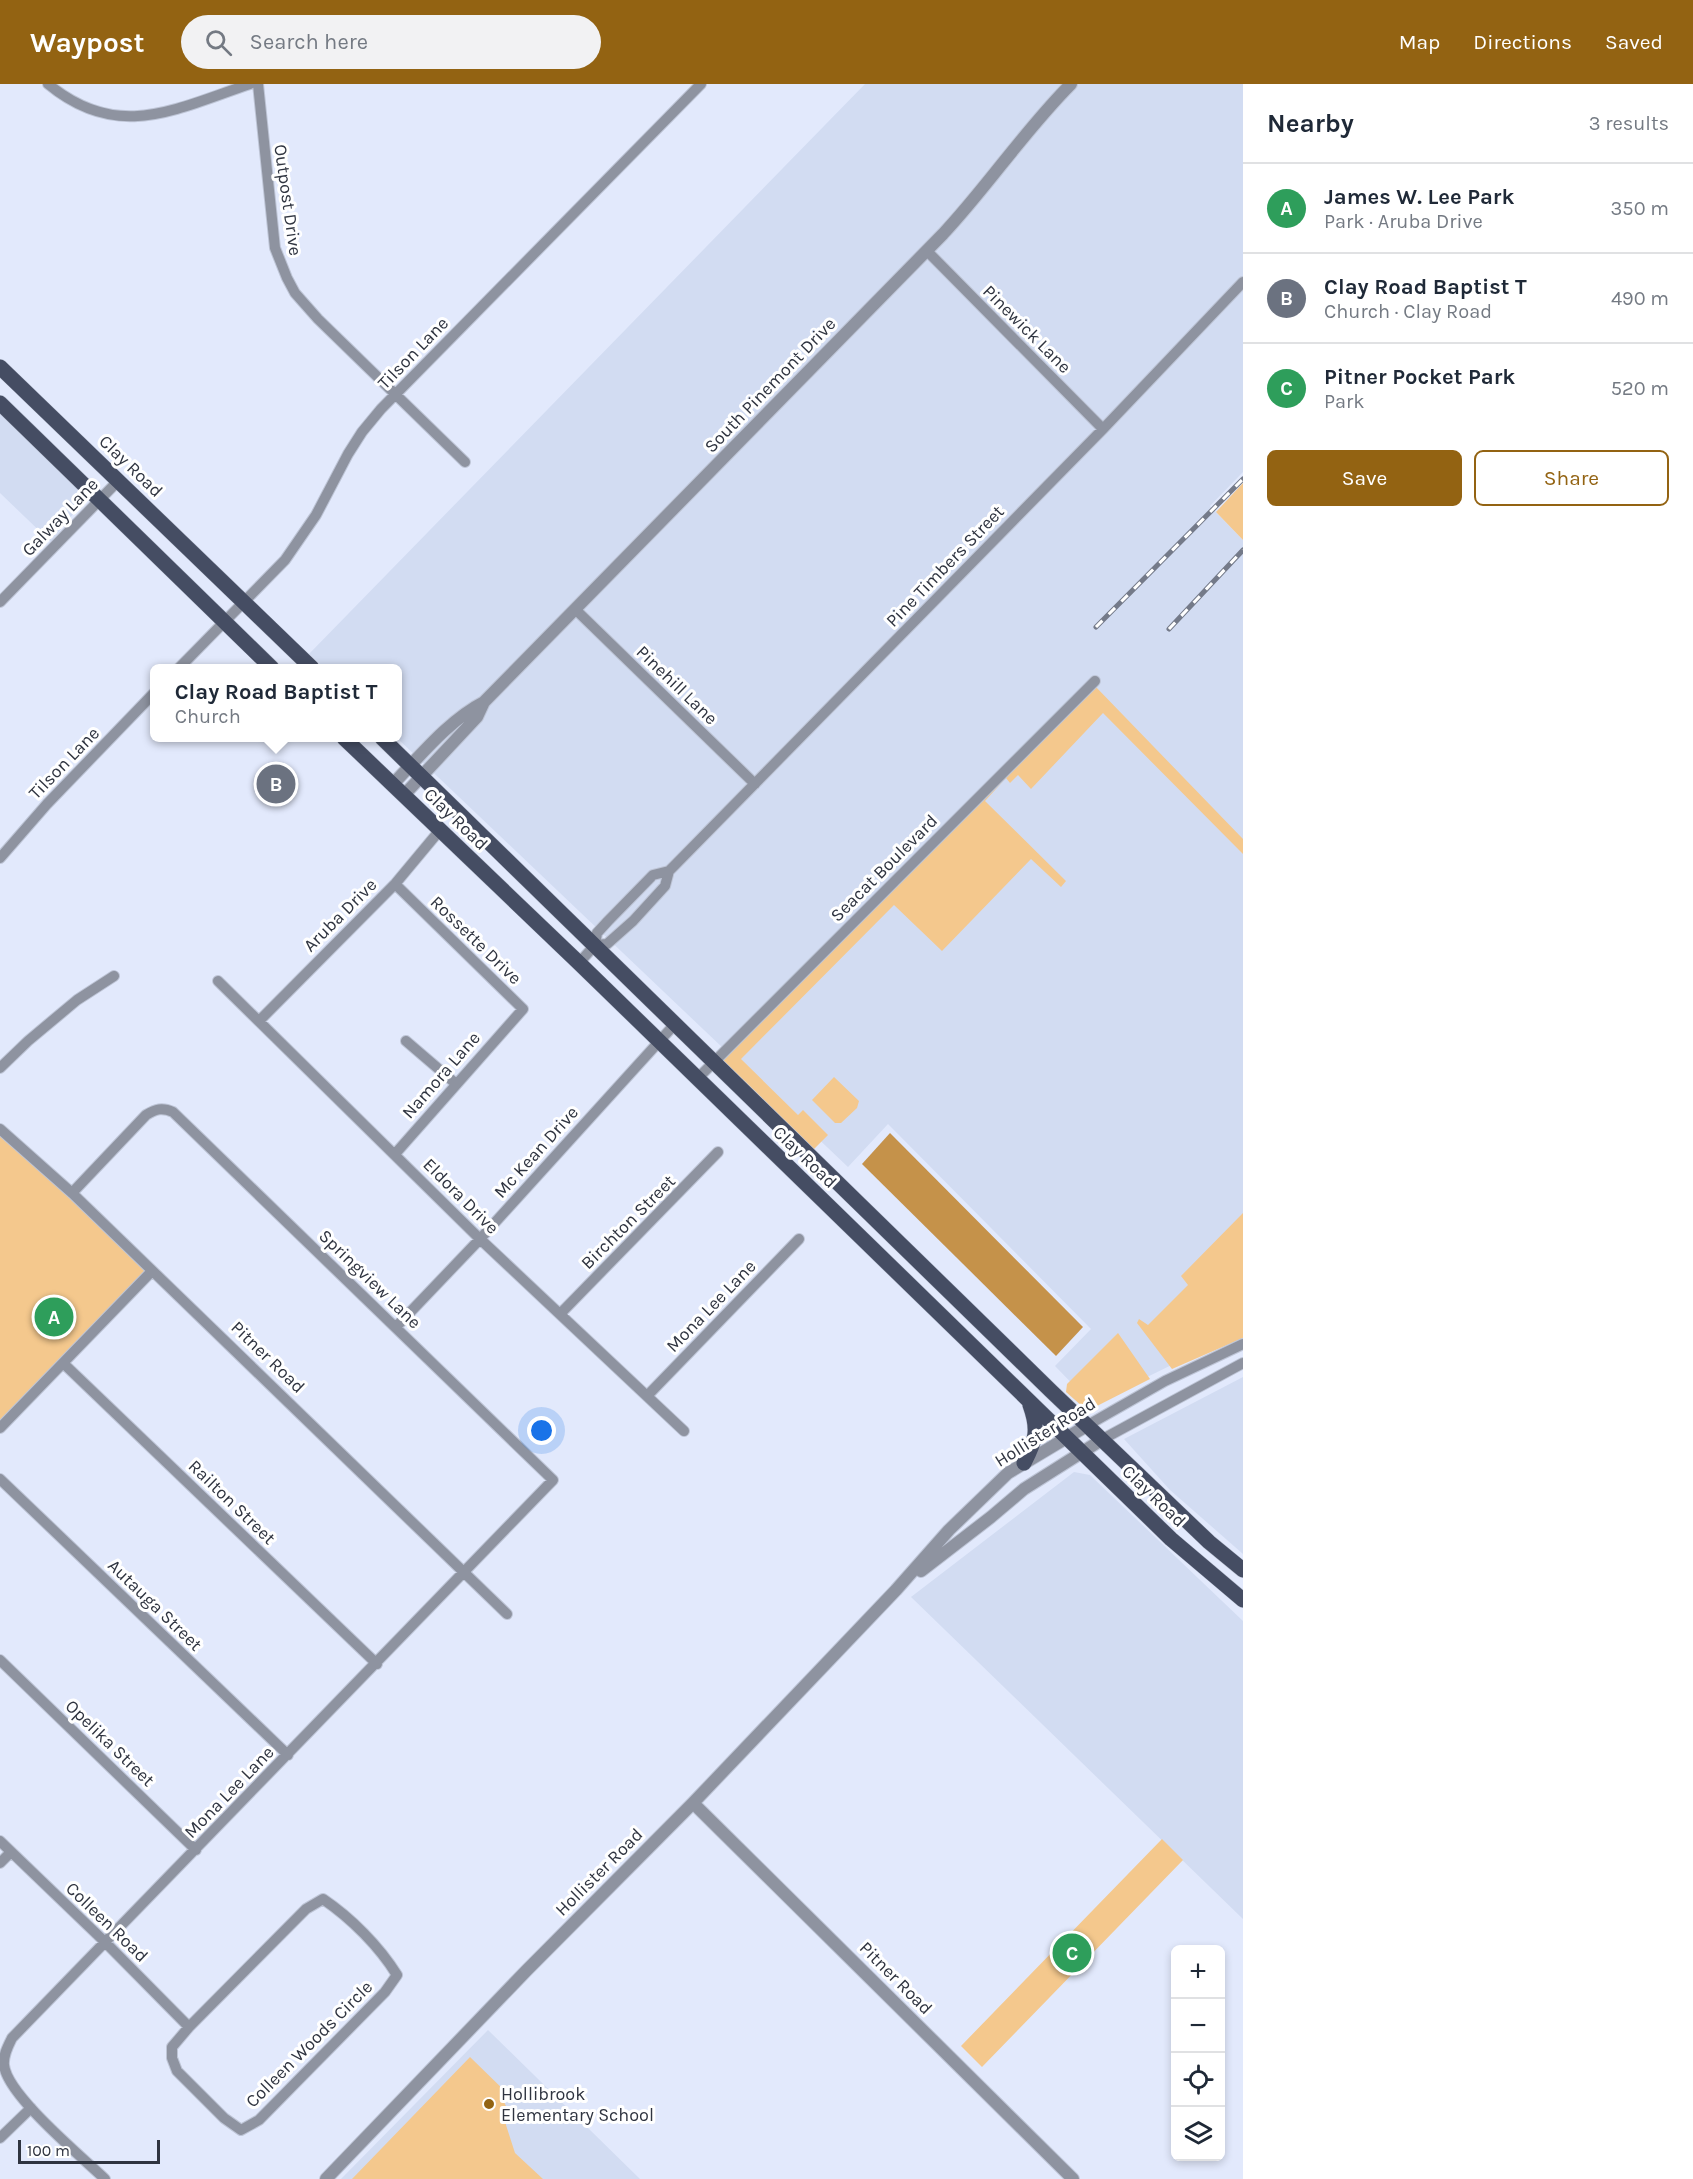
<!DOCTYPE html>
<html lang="en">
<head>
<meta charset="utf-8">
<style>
	:root { --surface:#fff; --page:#f2f2f3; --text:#1f2937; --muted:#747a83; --line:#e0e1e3; --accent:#936312 }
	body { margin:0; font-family:Karla,sans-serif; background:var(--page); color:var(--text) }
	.controls { position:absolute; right:18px; bottom:18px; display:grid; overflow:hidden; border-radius:9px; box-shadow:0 3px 9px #0003 }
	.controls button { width:54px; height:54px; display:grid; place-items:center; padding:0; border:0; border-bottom:2px solid var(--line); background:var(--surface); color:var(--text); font:30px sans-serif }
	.scale { position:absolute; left:18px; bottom:15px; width:142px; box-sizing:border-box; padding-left:6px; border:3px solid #2f3440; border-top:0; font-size:16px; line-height:21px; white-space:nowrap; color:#2f3440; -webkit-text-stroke:4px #fff; paint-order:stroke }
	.you { position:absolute; left:542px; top:1347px; width:21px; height:21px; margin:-15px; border:4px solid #fff; border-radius:50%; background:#1a73e8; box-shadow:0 0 0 9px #1a73e833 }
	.badge { display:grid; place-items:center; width:39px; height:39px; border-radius:50%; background:var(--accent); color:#fff; font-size:20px; font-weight:700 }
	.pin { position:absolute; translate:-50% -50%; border:3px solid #fff; box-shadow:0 2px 6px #0006 }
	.popup { position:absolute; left:150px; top:580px; width:252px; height:78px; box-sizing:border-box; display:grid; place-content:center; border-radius:9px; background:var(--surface); filter:drop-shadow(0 2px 4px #0005); font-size:20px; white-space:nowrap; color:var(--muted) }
	.popup b { font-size:22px; color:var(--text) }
	.popup::after { content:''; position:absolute; left:50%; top:100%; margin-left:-12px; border:12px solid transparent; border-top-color:var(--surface) }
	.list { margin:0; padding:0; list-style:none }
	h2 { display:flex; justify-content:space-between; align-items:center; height:78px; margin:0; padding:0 24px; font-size:26px }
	h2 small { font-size:20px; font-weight:400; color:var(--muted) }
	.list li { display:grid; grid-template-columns:39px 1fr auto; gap:18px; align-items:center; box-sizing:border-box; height:90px; padding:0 24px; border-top:2px solid var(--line) }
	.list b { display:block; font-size:22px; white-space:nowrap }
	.list p { margin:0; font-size:20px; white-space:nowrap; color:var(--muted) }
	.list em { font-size:20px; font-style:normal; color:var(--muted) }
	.actions { display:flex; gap:12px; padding:18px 24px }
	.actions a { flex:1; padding:14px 0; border:2px solid var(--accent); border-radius:9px; text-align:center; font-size:21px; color:var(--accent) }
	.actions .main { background:var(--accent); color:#fff }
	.icon { flex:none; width:33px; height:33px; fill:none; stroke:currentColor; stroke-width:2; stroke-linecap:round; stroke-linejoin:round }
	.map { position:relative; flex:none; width:1243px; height:2095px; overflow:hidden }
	header { display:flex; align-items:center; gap:36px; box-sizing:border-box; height:84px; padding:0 30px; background:var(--accent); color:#fff }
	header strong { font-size:28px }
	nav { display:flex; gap:33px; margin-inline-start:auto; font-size:21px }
	.search { width:420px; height:54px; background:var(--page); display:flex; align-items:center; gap:15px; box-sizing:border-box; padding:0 21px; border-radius:33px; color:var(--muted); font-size:22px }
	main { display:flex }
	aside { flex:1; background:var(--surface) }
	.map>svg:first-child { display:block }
</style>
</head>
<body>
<header>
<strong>Waypost</strong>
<div class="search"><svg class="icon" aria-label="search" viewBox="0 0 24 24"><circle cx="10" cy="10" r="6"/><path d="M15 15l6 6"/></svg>Search here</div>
<nav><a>Map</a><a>Directions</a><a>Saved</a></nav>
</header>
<main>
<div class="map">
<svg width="1243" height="2095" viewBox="0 0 1243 2095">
	<rect width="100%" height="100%" fill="#e2e9fc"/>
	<!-- built -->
	<path fill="#d2dcf2" d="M865,0H1243V388L1210,422L1243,456V1246L1092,1320L1055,1282L1091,1245L888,1040L848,1083L397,654L398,584H324L309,570Z
		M0,329L81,408V420L51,458L0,409Z
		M1243,1293V1470L1170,1406L1124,1355Z
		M1074,1388L1090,1391L1243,1537V1835L911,1513Z
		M488,1946L640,2095H341Z"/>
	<!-- green -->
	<path fill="#f4c88d" d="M1243,399V456L1216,428Z
		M1095,602L1243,755V770L1103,629L1031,705L1018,691L1010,699L1006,694L985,717L1066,797L1061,803L1031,775L942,867L894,821L741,975L798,1031L803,1026L828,1051L814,1065L723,976Z
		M834,993L859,1017L857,1024L841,1039H835L812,1016Z
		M0,1045L152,1187L0,1344Z
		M1243,1129V1254L1172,1285L1137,1239L1139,1235L1148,1241L1188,1201L1181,1192Z
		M1118,1249L1150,1295L1093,1324L1083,1323L1066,1308L1067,1300Z
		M1162,1755L1183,1776L982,1983L961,1962Z
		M470,1973L509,2011L504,2018L507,2024L506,2041L515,2069L543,2095H352Z"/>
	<!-- water -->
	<path fill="#c5924a" d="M890,1049L1083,1243L1056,1272L862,1080Z"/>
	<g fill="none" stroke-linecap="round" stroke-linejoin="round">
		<defs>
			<path id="minor" d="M48,0C118,58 175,25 250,0
				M258,0L275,164L287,194L295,209L318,235L465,378
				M927,167L1103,345
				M0,518L119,396
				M576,526L755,700
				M179,584L285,476L316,431L348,370L362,348L381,325L701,0
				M0,774L47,720L154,609
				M595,861L607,860L633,837L665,802L669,787
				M579,879L595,861L597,849L608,837L653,791L669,787L674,782L1103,345L1243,198
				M218,897L480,1155L684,1347
				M260,936L395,800L440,746
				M406,957L455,999
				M0,984L28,957L77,916L114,892
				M697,995L1095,597
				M0,1045L72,1109L507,1530
				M395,1070L523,925L395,800
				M72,1109L146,1031C156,1025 162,1023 173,1028L553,1396L12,1954C8,1962 3,1971 4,1981C7,2011 81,2072 105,2095
				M560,1230L718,1068
				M396,1243L480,1155L675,940
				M63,1279L377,1580
				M647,1312L799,1155
				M1088,1341L1165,1297L1243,1260
				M0,1344L152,1187
				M1103,1355L1243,1279
				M0,1395L288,1671
				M0,1576L196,1766
				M0,1757L105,1858L189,1943
				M0,1779L11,1768
				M323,1815C351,1834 379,1862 397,1891L385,1908L259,2036L241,2046L224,2034L177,1987L172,1974V1963L189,1943L306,1825Z
				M0,2054L31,2024"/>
			<path id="tertiary" d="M393,700C420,672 449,636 484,618
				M404,711L477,633L484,618L943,150C988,102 1024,47 1071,0
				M921,1487L991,1433L1024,1405L1103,1355
				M693,1719L1073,2095
				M326,2095L526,1887L693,1719L896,1506L949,1446L1008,1389L1088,1341"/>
			<path id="primary" d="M0,283L312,584
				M0,319L272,584
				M344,654L579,879L1171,1455L1243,1516
				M382,654L1051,1307L1209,1458L1243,1486
				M1024,1379C1036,1356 1039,1346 1030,1321"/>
		</defs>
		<!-- minor casing -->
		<use href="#minor" stroke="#bec5d6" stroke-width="12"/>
		<!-- tertiary casing -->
		<use href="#tertiary" stroke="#bec5d6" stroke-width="14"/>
		<!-- primary casing -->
		<use href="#primary" stroke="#bec5d6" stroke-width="16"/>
		<!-- minor -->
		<use href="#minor" stroke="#8e93a0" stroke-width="10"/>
		<!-- tertiary -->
		<use href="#tertiary" stroke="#8e93a0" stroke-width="12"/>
		<!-- primary -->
		<use href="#primary" stroke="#454d63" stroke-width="15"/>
		<defs>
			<path id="rail" d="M1096,543L1243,395
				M1169,545L1243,466"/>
		</defs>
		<!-- rail casing -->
		<use href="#rail" stroke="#747a89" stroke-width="5"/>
		<!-- rail -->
		<use href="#rail" stroke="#fff" stroke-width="3" stroke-dasharray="9" stroke-linecap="butt"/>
	</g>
	<!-- markers -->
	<circle fill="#936312" stroke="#fff" stroke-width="2" cx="489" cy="2020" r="6"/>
	<g text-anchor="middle" stroke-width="6" stroke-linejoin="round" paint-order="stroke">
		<!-- street labels -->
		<g font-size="18" fill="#2f3440" stroke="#fff">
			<text transform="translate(288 116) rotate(82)" y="6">Outpost Drive</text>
			<text transform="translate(1027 245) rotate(45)" y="6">Pinewick Lane</text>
			<text transform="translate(413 269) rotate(-46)" y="6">Tilson Lane</text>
			<text transform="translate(770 301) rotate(-46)" y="6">South Pinemont Drive</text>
			<text transform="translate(131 382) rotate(44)" y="6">Clay Road</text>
			<text transform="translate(60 433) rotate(-46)" y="6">Galway Lane</text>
			<text transform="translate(945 482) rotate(-46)" y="6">Pine Timbers Street</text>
			<text transform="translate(677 601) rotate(44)" y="6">Pinehill Lane</text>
			<text transform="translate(64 679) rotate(-46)" y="6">Tilson Lane</text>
			<text transform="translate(456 735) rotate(44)" y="6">Clay Road</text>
			<text transform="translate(884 784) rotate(-45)" y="6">Seacat Boulevard</text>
			<text transform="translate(340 831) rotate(-45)" y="6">Aruba Drive</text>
			<text transform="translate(476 856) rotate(44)" y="6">Rossette Drive</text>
			<text transform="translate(441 991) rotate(-49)" y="6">Namora Lane</text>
			<text transform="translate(536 1068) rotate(-48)" y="6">Mc Kean Drive</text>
			<text transform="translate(805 1073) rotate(44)" y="6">Clay Road</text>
			<text transform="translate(461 1112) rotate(45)" y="6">Eldora Drive</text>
			<text transform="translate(628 1138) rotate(-45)" y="6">Birchton Street</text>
			<text transform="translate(370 1195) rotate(44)" y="6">Springview Lane</text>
			<text transform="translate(711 1222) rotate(-46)" y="6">Mona Lee Lane</text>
			<text transform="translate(268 1273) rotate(44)" y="6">Pitner Road</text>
			<text transform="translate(1045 1348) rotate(-32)" y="6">Hollister Road</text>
			<text transform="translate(1154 1412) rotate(44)" y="6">Clay Road</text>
			<text transform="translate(232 1418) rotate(44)" y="6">Railton Street</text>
			<text transform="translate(155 1521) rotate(44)" y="6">Autauga Street</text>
			<text transform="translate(110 1659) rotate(44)" y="6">Opelika Street</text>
			<text transform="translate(229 1708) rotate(-46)" y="6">Mona Lee Lane</text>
			<text transform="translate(599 1788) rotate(-45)" y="6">Hollister Road</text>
			<text transform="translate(107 1838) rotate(44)" y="6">Colleen Road</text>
			<text transform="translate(896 1894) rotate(45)" y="6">Pitner Road</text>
			<text transform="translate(309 1960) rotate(-45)" y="6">Colleen Woods Circle</text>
		</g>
		<!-- poi labels -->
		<g font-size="18" fill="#2f3440" stroke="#fff" text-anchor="start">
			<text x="501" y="2016">Hollibrook<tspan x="501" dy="21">Elementary School</tspan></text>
		</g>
	</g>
</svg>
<div class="controls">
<button>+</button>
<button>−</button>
<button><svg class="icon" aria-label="locate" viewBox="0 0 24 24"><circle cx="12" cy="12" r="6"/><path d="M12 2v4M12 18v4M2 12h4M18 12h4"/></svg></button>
<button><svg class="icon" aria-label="layers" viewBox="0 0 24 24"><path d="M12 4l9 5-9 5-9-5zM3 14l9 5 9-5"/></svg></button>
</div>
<div class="scale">100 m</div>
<div class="you"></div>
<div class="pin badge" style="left:54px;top:1233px;background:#2e9e5b">A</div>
<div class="pin badge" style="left:276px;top:700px;background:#6b7280">B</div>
<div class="popup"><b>Clay Road Baptist T</b>Church</div>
<div class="pin badge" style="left:1072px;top:1869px;background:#2e9e5b">C</div>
</div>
<aside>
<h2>Nearby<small>3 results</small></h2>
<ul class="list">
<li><span class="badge" style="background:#2e9e5b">A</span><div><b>James W. Lee Park</b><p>Park · Aruba Drive</p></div><em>350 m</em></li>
<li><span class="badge" style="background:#6b7280">B</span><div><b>Clay Road Baptist T</b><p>Church · Clay Road</p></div><em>490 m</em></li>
<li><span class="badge" style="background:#2e9e5b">C</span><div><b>Pitner Pocket Park</b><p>Park</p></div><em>520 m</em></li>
</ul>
<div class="actions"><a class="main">Save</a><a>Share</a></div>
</aside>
</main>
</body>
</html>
